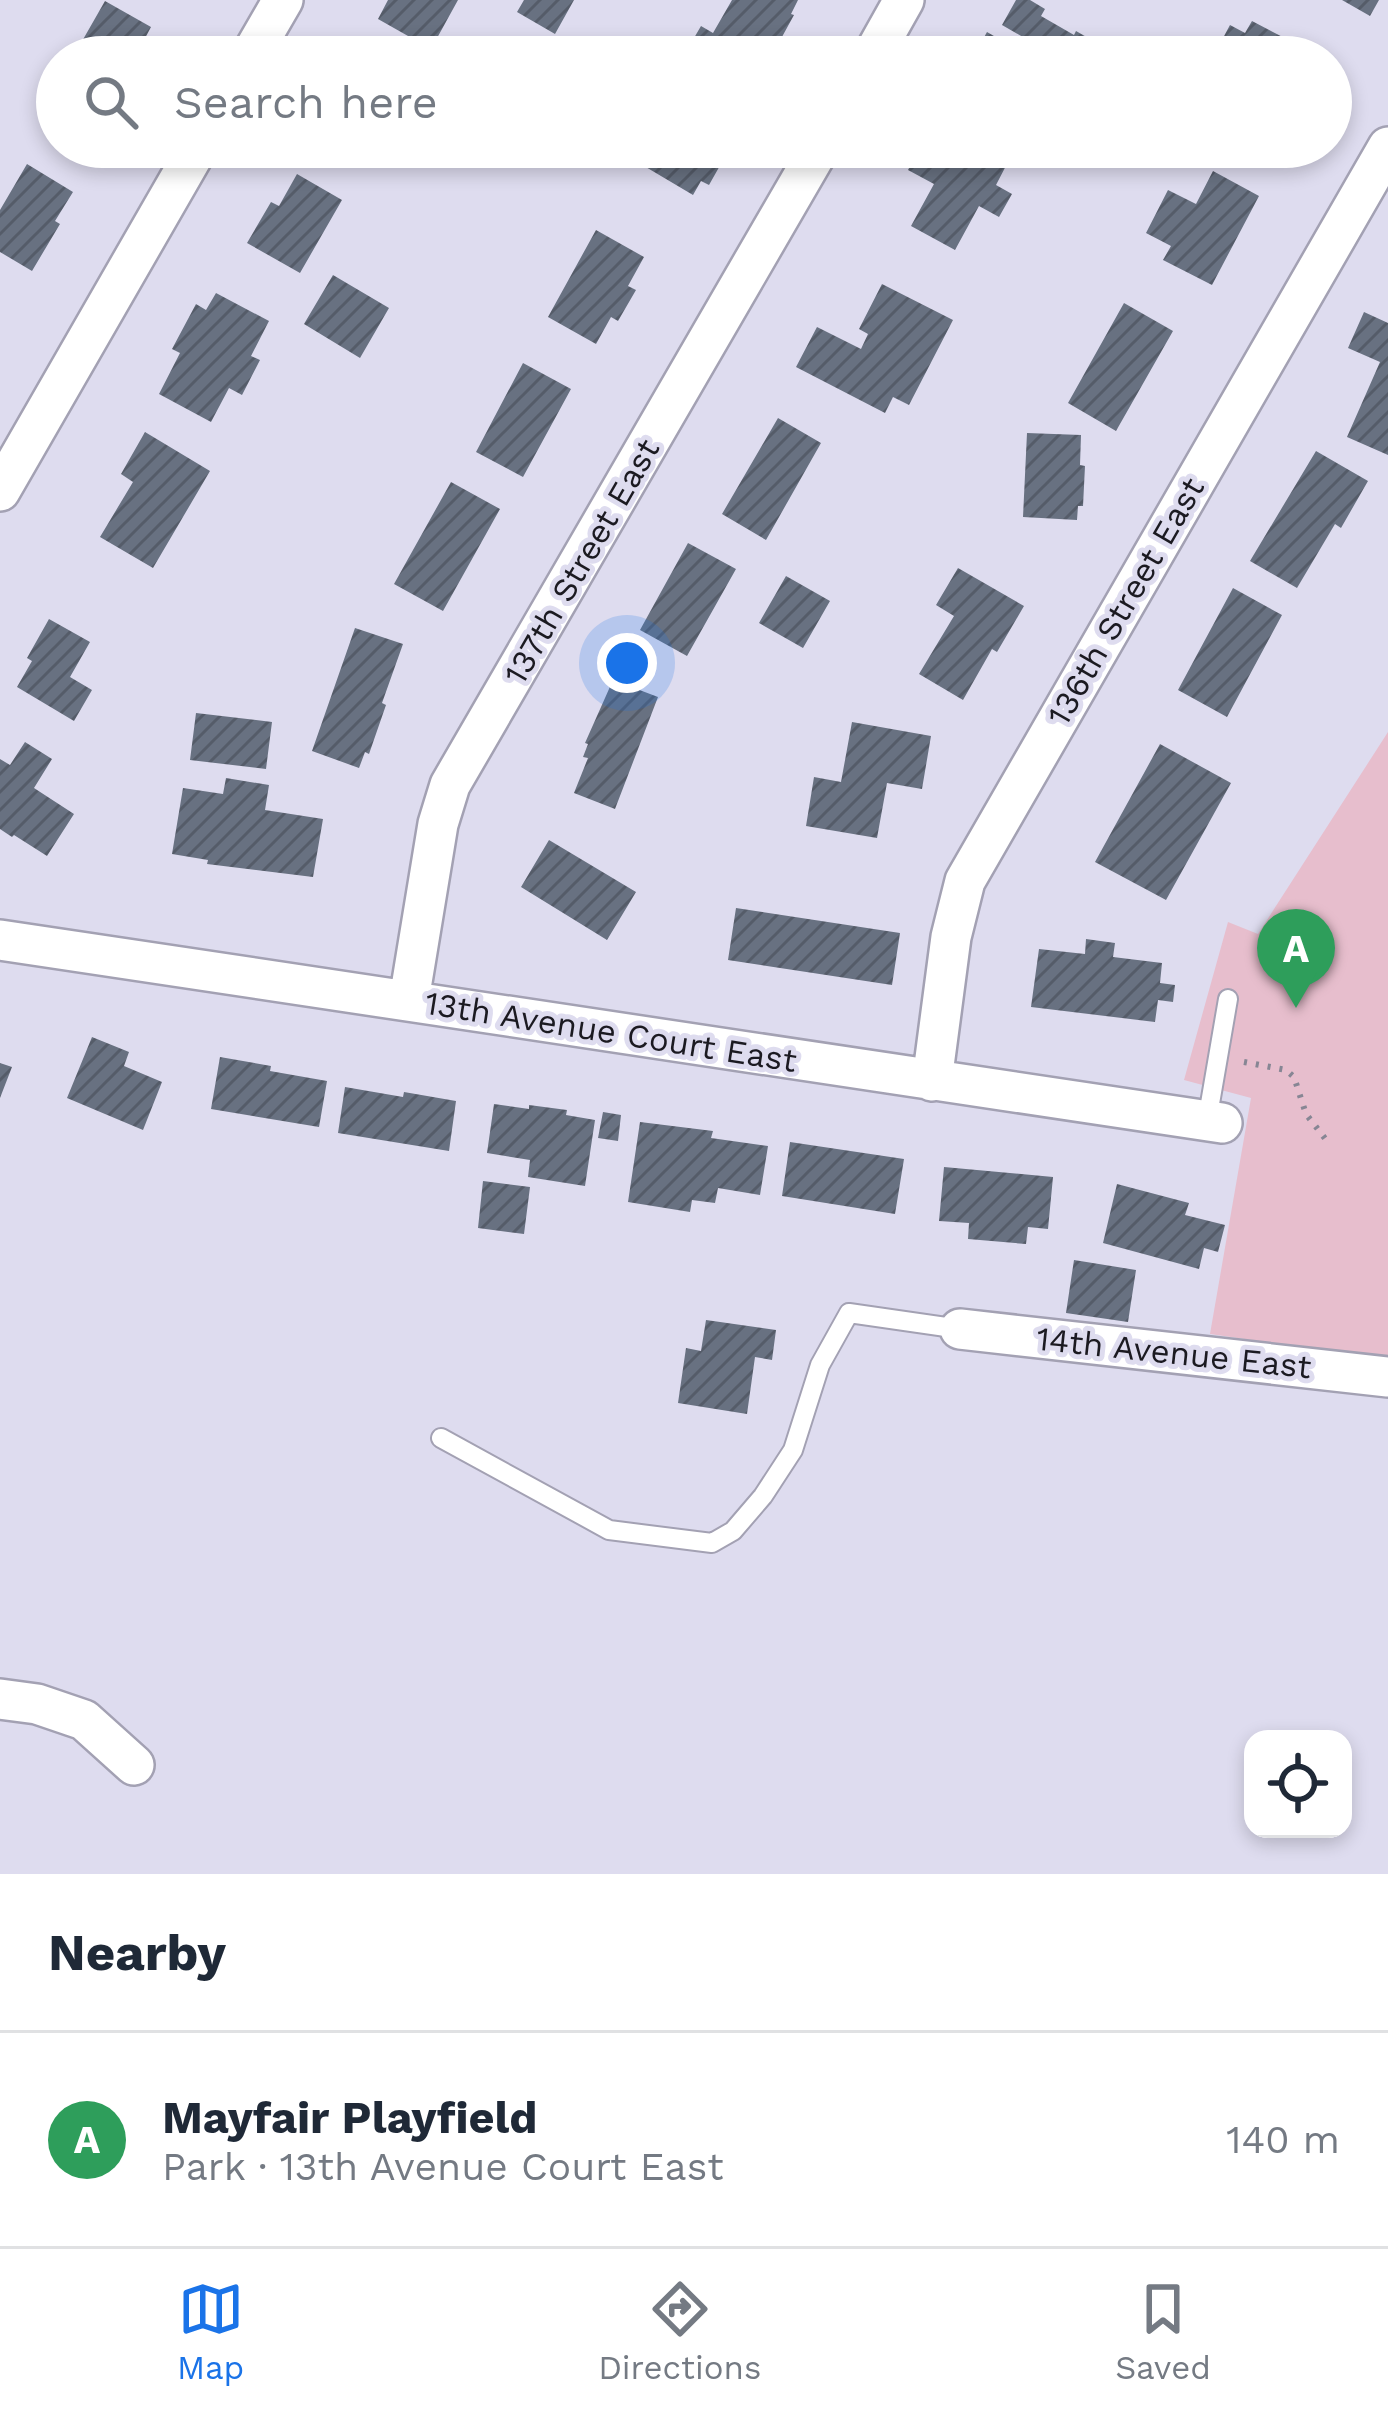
<!DOCTYPE html>
<html lang="en">
<head>
<meta charset="utf-8">
<style>
	:root { --surface:#fff; --page:#f2f2f3; --text:#1f2937; --muted:#747a83; --line:#e0e1e3; --accent:#1a73e8 }
	body { margin:0; font-family:"Work Sans",sans-serif; background:var(--page); color:var(--text) }
	.controls { position:absolute; right:36px; bottom:36px; display:grid; overflow:hidden; border-radius:24px; box-shadow:0 6px 18px #0003 }
	.controls button { width:108px; height:108px; display:grid; place-items:center; padding:0; border:0; border-bottom:3px solid var(--line); background:var(--surface); color:var(--text); font:60px sans-serif }
	.you { position:absolute; left:627px; top:663px; width:42px; height:42px; margin:-30px; border:9px solid #fff; border-radius:50%; background:#1a73e8; box-shadow:0 0 0 18px #1a73e833 }
	.badge { display:grid; place-items:center; width:78px; height:78px; border-radius:50%; background:var(--accent); color:#fff; font-size:39px; font-weight:700 }
	.pin { position:absolute; translate:-50% -99px; filter:drop-shadow(0 3px 6px #0008) }
	.pin::after { content:''; position:absolute; top:63px; width:42px; height:36px; background:inherit; clip-path:polygon(0 0,100% 0,50% 100%) }
	.list { margin:0; padding:0; list-style:none }
	h2 { display:flex; justify-content:space-between; align-items:center; height:156px; margin:0; padding:0 48px; font-size:51px }
	h2 small { font-size:39px; font-weight:400; color:var(--muted) }
	.list li { display:grid; grid-template-columns:78px 1fr auto; gap:36px; align-items:center; box-sizing:border-box; height:216px; padding:0 48px; border-top:3px solid var(--line) }
	.list b { display:block; font-size:45px; white-space:nowrap }
	.list p { margin:0; font-size:39px; white-space:nowrap; color:var(--muted) }
	.list em { font-size:39px; font-style:normal; color:var(--muted) }
	.icon { flex:none; width:66px; height:66px; fill:none; stroke:currentColor; stroke-width:2; stroke-linecap:round; stroke-linejoin:round }
	.map { position:relative; flex:none; width:1388px; height:1874px; overflow:hidden }
	.search { position:absolute; background:var(--surface); box-shadow:0 6px 18px #0003; left:36px; right:36px; top:36px; height:132px; display:flex; align-items:center; gap:30px; box-sizing:border-box; padding:0 42px; border-radius:66px; color:var(--muted); font-size:45px }
	.sheet { height:372px; background:var(--surface) }
	nav { display:flex; justify-content:space-around; align-items:center; box-sizing:border-box; height:168px; border-top:3px solid var(--line); background:var(--surface); font-size:33px; color:var(--muted) }
	nav a { display:grid; justify-items:center; gap:6px }
	nav .on { color:var(--accent) }
	.map>svg:first-child { display:block }
</style>
</head>
<body>
<div class="map">
<svg width="1388" height="1874" viewBox="0 0 1388 1874">
	<defs>
		<pattern id="building-hatch" width="6" height="6" patternUnits="userSpaceOnUse" patternTransform="scale(3)"><rect width="6" height="6" fill="#687181"/><path d="M-1 1l2-2M0 6l6-6M5 7l2-2" fill="none" stroke="#555c69"/></pattern>
	</defs>
	<rect width="100%" height="100%" fill="#dedcef"/>
	<!-- green -->
	<path fill="#e7becd" d="M1388,732V1360L1210,1334L1251,1098L1184,1080L1228,922L1258,934Z"/>
	<!-- building -->
	<path fill="url(#building-hatch)" d="M388,0H458L431,49L378,19Z
		M524,0H574L555,34L517,12Z
		M732,0H798L791,14L794,15L771,57H700L687,50L701,26L713,33Z
		M1016,0H1030L1045,9L1041,16L1074,35L1076,31L1090,39L1080,57H973L987,32L1022,52L1028,40L1002,25Z
		M1342,0H1379L1370,16Z
		M105,1L151,27L135,57H73Z
		M1252,21L1298,45L1292,57H1223L1215,53L1230,25L1245,33Z
		M332,147H365L358,161Z
		M641,147H721L715,158L722,162L709,185L701,181L693,195L634,160Z
		M920,147H985L1009,160L996,185L1012,194L999,217L979,206L955,250L911,226L934,184L908,170Z
		M27,164L73,192L55,221L60,224L32,271L0,252V210Z
		M1213,171L1259,196L1212,285L1163,260L1171,246L1146,233L1168,190L1196,204Z
		M297,174L342,200L300,273L247,243L271,202L279,206Z
		M596,230L644,257L628,286L636,290L618,321L611,317L596,344L548,317Z
		M333,275L389,308L360,358L304,324Z
		M882,284L953,320L909,405L893,397L885,413L796,367L817,327L861,349L868,334L859,329Z
		M216,293L269,321L251,356L260,360L242,395L229,388L211,422L159,394L180,353L172,349L196,304L206,310Z
		M1124,303L1173,331L1116,431L1068,403Z
		M1364,312L1388,323V455L1347,437L1380,362L1348,348Z
		M523,363L571,389L523,477L476,452Z
		M778,418L821,443L766,540L722,514Z
		M145,432L210,471L153,568L100,537L133,482L121,474Z
		M1027,433L1081,435L1080,465L1085,466L1083,506H1078L1077,520L1023,517Z
		M1316,451L1368,481L1341,528L1335,524L1297,588L1250,561Z
		M451,482L500,509L443,611L394,584Z
		M688,543L736,569L687,656L640,630Z
		M958,568L1024,606L997,652L992,649L963,700L919,674L954,616L936,605Z
		M786,576L830,601L803,648L759,623Z
		M1233,588L1282,615L1227,717L1178,690Z
		M49,619L90,642L70,677L92,690L74,721L17,687L32,661L27,658Z
		M355,628L403,644L382,703L386,705L369,754L365,752L359,768L312,751Z
		M613,680L658,697L615,809L574,793L588,758L583,757L588,744L585,743Z
		M196,713L272,722L266,769L190,760Z
		M852,722L931,736L922,789L887,783L877,838L806,826L814,777L841,782Z
		M25,742L52,759L34,788L74,814L47,856L14,835L12,837L0,829V759L10,765Z
		M1160,744L1231,783L1166,900L1095,862Z
		M226,778L269,785L265,810L323,819L313,877L207,864L208,860L172,854L183,788L223,794Z
		M549,840L636,892L607,940L521,887Z
		M736,908L900,933L892,985L728,960Z
		M1086,939L1115,943L1113,957L1162,963L1160,983L1175,985L1173,1002L1158,1000L1155,1022L1031,1007L1039,949L1085,954Z
		M92,1037L129,1052L124,1066L162,1082L143,1130L67,1098Z
		M220,1057L271,1066L270,1071L327,1081L319,1127L211,1109Z
		M0,1063L12,1067L0,1098Z
		M345,1087L403,1097L404,1092L456,1101L449,1151L338,1133Z
		M494,1104L529,1109V1105L567,1110L566,1115L595,1120L585,1186L528,1177L530,1160L487,1153Z
		M603,1112L621,1115L618,1141L598,1138Z
		M640,1122L713,1131L711,1138L768,1146L760,1195L718,1188L715,1203L692,1200L690,1212L628,1202Z
		M790,1142L904,1159L895,1214L782,1196Z
		M944,1167L1053,1177L1048,1229L1028,1227L1026,1244L968,1239L969,1223L939,1221Z
		M483,1181L530,1187L524,1234L478,1228Z
		M1117,1184L1189,1203L1185,1215L1225,1225L1218,1252L1204,1248L1199,1269L1103,1243Z
		M1074,1260L1136,1270L1128,1322L1066,1313Z
		M706,1320L776,1330L772,1360L755,1357L747,1414L678,1403L686,1348L701,1351Z"/>
	<g fill="none" stroke-linecap="round" stroke-linejoin="round">
		<defs>
			<path id="lane" d="M1207,1121L1228,999
				M441,1438L609,1530L712,1543L733,1531L763,1496L793,1450L820,1365L849,1313L960,1329"/>
			<path id="street" d="M250,57L283,0
				M872,57L904,0
				M0,491L198,147
				M0,940L1222,1123
				M409,1000L438,824L450,785L820,147
				M932,1081L951,937L965,881L1388,147
				M960,1329L1388,1377
				M0,1699L37,1704L84,1720L134,1765"/>
		</defs>
		<!-- lane casing -->
		<use href="#lane" stroke="#a3a1b3" stroke-width="22"/>
		<!-- street casing -->
		<use href="#street" stroke="#a3a1b3" stroke-width="44"/>
		<!-- path -->
		<path stroke="#878694" stroke-width="6" stroke-dasharray="3 9" stroke-linecap="butt" d="M1244,1062L1286,1070L1294,1077L1306,1114L1327,1141"/>
		<!-- lane -->
		<use href="#lane" stroke="#fff" stroke-width="18"/>
		<!-- street -->
		<use href="#street" stroke="#fff" stroke-width="39"/>
	</g>
	<g text-anchor="middle" stroke-width="10" stroke-linejoin="round" paint-order="stroke">
		<!-- street labels -->
		<g font-size="33" fill="#1b1a21" stroke="#dedcef">
			<text transform="translate(581 561) rotate(-60)" y="12">137th Street East</text>
			<text transform="translate(1125 601) rotate(-60)" y="12">136th Street East</text>
			<text transform="translate(611 1031) rotate(9)" y="12">13th Avenue Court East</text>
			<text transform="translate(1174 1352) rotate(6)" y="12">14th Avenue East</text>
		</g>
	</g>
</svg>
<div class="controls">
<button><svg class="icon" aria-label="locate" viewBox="0 0 24 24"><circle cx="12" cy="12" r="6"/><path d="M12 2v4M12 18v4M2 12h4M18 12h4"/></svg></button>
</div>
<div class="you"></div>
<div class="pin badge" style="left:1296px;top:1008px;background:#2e9e5b">A</div>
<div class="search"><svg class="icon" aria-label="search" viewBox="0 0 24 24"><circle cx="10" cy="10" r="6"/><path d="M15 15l6 6"/></svg>Search here</div>
</div>
<section class="sheet">
<h2>Nearby<small></small></h2>
<ul class="list">
<li><span class="badge" style="background:#2e9e5b">A</span><div><b>Mayfair Playfield</b><p>Park · 13th Avenue Court East</p></div><em>140 m</em></li>
</ul>
</section>
<nav>
<a class="on"><svg class="icon" aria-label="map" viewBox="0 0 24 24"><path d="M3 6l6-2 6 2 6-2v14l-6 2-6-2-6 2zM9 4v14M15 6v14"/></svg>Map</a>
<a><svg class="icon" aria-label="directions" viewBox="0 0 24 24"><path d="M12 3l9 9-9 9-9-9zM9 14v-3h6M13 9l2 2-2 2"/></svg>Directions</a>
<a><svg class="icon" aria-label="saved" viewBox="0 0 24 24"><path d="M7 4h10v16l-5-4-5 4z"/></svg>Saved</a>
</nav>
</body>
</html>
